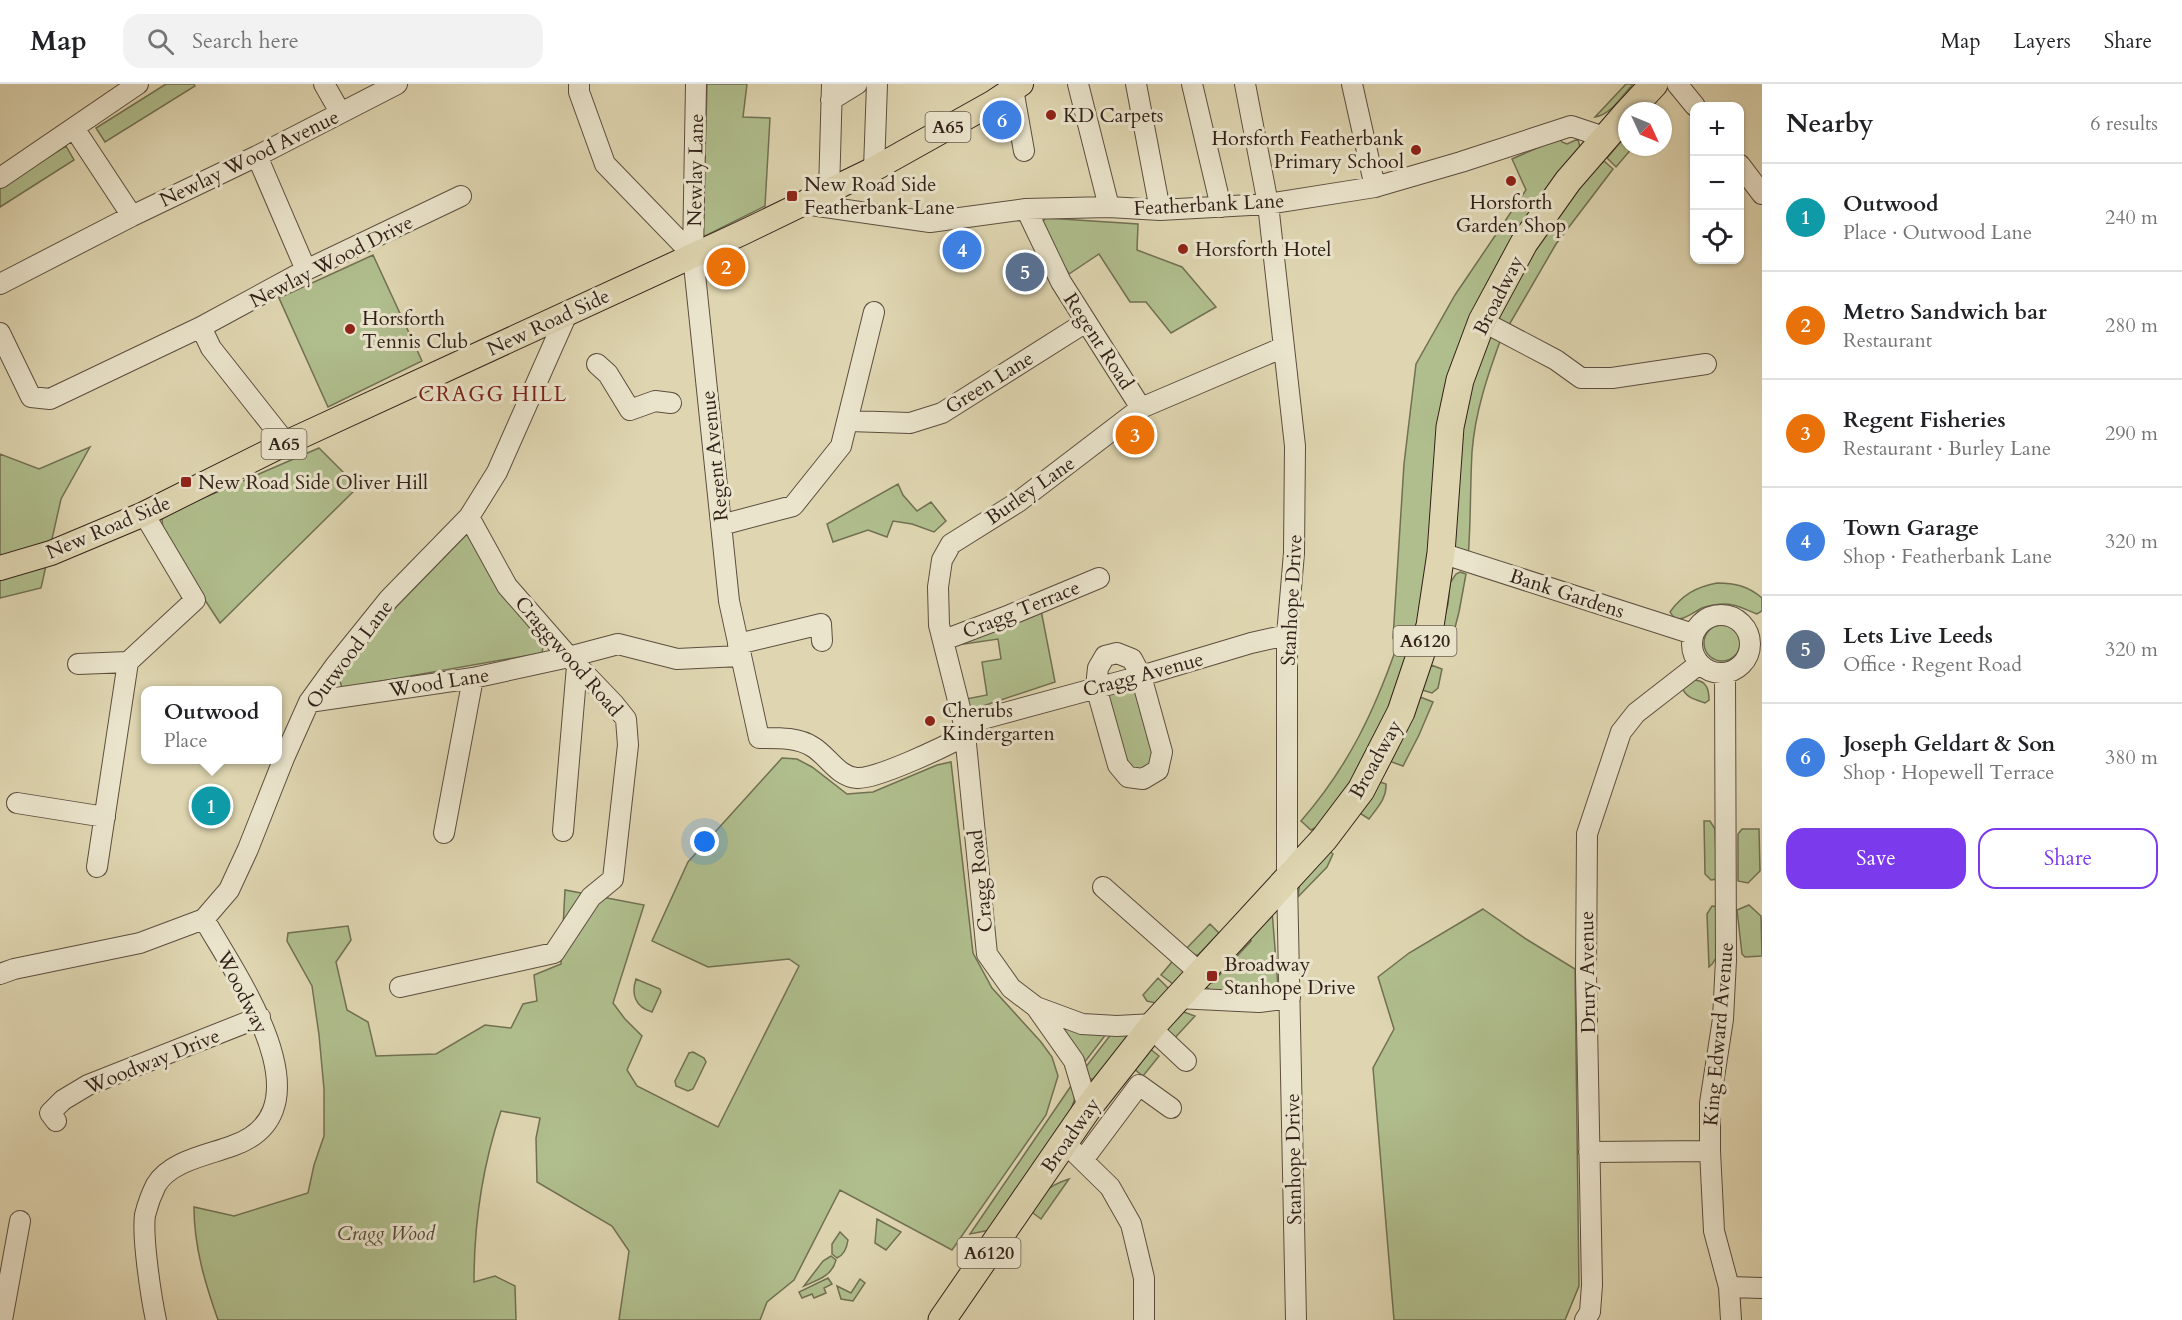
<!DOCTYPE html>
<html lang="en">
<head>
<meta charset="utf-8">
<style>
	:root { --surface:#fff; --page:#f2f2f2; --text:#202124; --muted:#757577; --line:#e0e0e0; --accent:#7c3aed }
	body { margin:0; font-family:Cardo,serif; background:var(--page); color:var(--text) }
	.controls { position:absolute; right:18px; top:18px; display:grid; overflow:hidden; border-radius:12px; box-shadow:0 2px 4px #0004 }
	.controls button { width:54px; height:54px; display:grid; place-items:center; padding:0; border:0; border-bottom:2px solid var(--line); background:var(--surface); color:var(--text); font:30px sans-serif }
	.compass { position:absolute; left:1618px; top:18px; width:54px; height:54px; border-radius:50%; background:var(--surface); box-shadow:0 2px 4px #0004; rotate:134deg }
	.you { position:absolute; left:705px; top:758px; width:21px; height:21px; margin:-15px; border:4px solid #fff; border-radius:50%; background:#1a73e8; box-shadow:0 0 0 9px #1a73e833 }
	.badge { display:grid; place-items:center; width:39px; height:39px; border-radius:50%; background:var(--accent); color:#fff; font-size:20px; font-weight:700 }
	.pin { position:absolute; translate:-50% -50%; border:3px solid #fff; box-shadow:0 2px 6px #0006 }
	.popup { position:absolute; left:141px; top:602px; width:141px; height:78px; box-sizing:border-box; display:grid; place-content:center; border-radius:12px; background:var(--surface); filter:drop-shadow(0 2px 4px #0005); font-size:20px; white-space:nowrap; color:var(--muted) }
	.popup b { font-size:22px; color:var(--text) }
	.popup::after { content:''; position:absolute; left:50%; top:100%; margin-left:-12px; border:12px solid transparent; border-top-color:var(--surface) }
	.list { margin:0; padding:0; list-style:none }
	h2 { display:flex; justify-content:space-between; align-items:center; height:78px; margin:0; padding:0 24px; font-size:26px }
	h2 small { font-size:20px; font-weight:400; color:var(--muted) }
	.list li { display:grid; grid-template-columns:39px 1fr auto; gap:18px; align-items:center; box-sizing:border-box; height:108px; padding:0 24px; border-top:2px solid var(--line) }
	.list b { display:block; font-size:22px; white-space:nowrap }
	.list p { margin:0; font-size:20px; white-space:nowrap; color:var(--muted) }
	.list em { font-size:20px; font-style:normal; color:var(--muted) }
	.actions { display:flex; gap:12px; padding:18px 24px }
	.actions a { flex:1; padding:14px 0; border:2px solid var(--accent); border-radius:18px; text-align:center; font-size:21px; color:var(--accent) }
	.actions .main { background:var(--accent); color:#fff }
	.icon { flex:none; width:33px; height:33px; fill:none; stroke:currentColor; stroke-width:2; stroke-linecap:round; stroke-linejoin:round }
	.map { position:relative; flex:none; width:1762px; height:1236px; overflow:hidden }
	header { display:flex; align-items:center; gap:36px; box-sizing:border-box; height:84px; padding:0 30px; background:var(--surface); border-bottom:2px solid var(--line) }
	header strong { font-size:28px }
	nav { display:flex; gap:33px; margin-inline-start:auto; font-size:21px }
	.search { width:420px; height:54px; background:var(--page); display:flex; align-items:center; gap:15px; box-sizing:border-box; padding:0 21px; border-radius:18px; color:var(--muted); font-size:22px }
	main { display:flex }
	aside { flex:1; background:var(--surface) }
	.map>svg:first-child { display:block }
</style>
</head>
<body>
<header>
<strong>Map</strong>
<div class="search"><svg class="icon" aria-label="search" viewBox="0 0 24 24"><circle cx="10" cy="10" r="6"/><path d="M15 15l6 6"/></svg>Search here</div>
<nav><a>Map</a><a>Layers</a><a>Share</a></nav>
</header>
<main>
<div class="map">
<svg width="1762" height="1236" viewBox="0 0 1762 1236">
	<rect width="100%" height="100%" fill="#dfd6b1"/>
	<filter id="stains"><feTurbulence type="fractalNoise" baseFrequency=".00333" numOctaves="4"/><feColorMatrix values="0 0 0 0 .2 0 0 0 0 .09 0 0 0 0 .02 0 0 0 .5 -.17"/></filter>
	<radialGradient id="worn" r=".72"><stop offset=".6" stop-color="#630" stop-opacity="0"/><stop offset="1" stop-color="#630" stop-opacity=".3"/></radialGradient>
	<!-- green -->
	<path fill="#b0be8d" stroke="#717053" stroke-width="1.5" d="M166,0H194L195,2L105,58L96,44Z
		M707,0H747L743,33L770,34L765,122L705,152L703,150Z
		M1626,0H1633C1623,11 1611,31 1595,33Z
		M1627,50V63H1633L1616,83L1607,74Z
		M1560,54L1562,58L1567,60L1578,55L1580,63L1505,172L1436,431L1417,556L1369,671L1319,742L1311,746L1301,737C1348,683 1374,628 1397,562L1393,554L1404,380L1416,280L1455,211L1526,106L1512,75Z
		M66,62L74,76L0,123V103Z
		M1604,77L1613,85L1556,160L1509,241L1497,235L1541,155L1598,78L1601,80Z
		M1046,134L1138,140L1137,166L1182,183L1216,223L1171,249L1146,218H1130L1099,170L1069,190L1040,143L1041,139Z
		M373,171L422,277L328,323L279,214Z
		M1489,250L1502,252C1488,290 1475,328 1472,368C1470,404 1471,439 1468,475L1455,463L1458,369L1467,311Z
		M90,363L61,415L41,504L0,514V370L39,385Z
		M319,364L358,403L220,539L163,452L162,432Z
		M898,400L903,411L917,427L931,418L946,437L934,448L912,440L893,437L887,453L868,446L833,458L827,440Z
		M467,450L544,558L542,569L342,604L338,590L396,523Z
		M1460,488L1466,490L1459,528L1449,567L1434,571L1448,520L1450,499L1456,490Z
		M1717,499C1735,499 1748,502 1762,514V527L1757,530C1746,526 1737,520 1726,520C1717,520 1710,521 1702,524C1691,529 1678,543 1670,528C1682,511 1696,503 1717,499Z
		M1041,526L1055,598L968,627L966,615L987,611L982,578L1001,575L998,555L957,561Z
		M1704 559a18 18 0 1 1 36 0a18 18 0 1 1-36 0Z
		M1431,581L1442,585L1438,604L1432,609L1422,606Z
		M1695,596C1707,597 1709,606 1709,616L1705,619C1697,616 1686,614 1683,605Z
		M1136,600L1158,669L1154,681L1131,688L1102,607Z
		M1420,613L1433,618L1419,651L1403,682L1389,677Z
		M782,674L797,675L812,683L847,710L873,708L937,681L951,678L973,869L992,904L1041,958L1052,973L1058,992L1046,1031L952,1166L840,1106L794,1196L767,1218L760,1236H619L629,1167L612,1142L537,1098L536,1054L540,1034L501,1027C482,1083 474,1138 474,1198L495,1192L515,1202L516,1236H218C205,1199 194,1163 194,1123L234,1132L308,1109L314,1081L324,1052V1005L319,951L312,902L287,857L288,849L348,842L351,856L336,878L347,926L368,938L376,972L436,970L485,941L511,944L523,920L537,917L534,891L561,880L565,806L644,821L613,919L625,935L642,952L627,986L637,1002L718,1043L799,882L789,875L708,883L652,857L688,778Z
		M1380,698L1386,700C1387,714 1377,724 1369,735L1358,728Z
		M1704,737H1710L1715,745L1717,795L1711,796L1705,790Z
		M1742,745H1759L1760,787L1748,799L1738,797V750Z
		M1328,766L1333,770L1327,783L1298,813L1300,796Z
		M1749,821L1761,832L1762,872L1745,873L1742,870L1737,826Z
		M1712,822L1718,823C1718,842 1725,870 1709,883L1707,830Z
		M1483,825L1526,855L1575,885L1579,1202L1565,1236H1394L1373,984L1394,945L1378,893L1409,869Z
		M1272,826L1278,903L1210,907L1206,902L1208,896L1212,899L1251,857L1249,851Z
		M1210,840L1219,849L1198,871H1193L1186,865Z
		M1177,872L1187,885L1173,900L1161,891Z
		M1158,894L1169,905L1156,919L1147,917L1143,911Z
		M636,895L660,905L661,908L652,928C635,923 631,910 636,895Z
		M1181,927L1195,932L1171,958L1163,945Z
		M1059,942L1110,945L1084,979Z
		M1115,945L1127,948L1128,952L1095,995H1090L1086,991L1085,984Z
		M1149,964L1159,972L1143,992L1134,985Z
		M693,968L704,974L706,978L693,1005L688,1007L676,1002L675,997L689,969Z
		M1071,1002L1075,1009L1074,1017L1064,1043L990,1146L970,1150Z
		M1069,1095L1041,1135L1033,1129C1036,1109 1053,1100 1069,1095Z
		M877,1135L901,1148L886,1166L875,1159Z
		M840,1148L848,1156C847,1163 844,1171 837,1174L832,1170V1160Z
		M831,1172L836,1176C832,1192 818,1196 804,1202L823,1177Z
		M828,1194L832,1200L824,1204L826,1209L814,1214L812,1210L802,1214L799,1208Z
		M860,1195L865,1199L853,1217L841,1215L837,1202L851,1209Z"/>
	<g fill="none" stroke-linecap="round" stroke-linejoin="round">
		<defs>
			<path id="minor" d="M324,0L340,28
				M579,0V8L605,80L693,171
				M696,0L693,171L729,517L759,654C777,654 798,653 813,663C828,672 838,693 857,694C877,695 944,663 964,652
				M1078,0L1109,123
				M1136,0L1160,126
				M1192,0L1221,123
				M1245,0L1268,120L1295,362L1294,469L1287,551V795L1296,1236
				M1352,0L1375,103
				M1677,0L1695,22
				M1013,5L1024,67
				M831,16L857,0
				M74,44L132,132
				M257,72L306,186
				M1740,81L1762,110
				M874,85L877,0
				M0,94L138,0
				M829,108L832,0
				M804,120L930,138L1026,125L1109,123L1160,126L1268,120L1375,103L1461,78L1571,42L1604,53
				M1026,125L1061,198L1141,324
				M0,200L132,132L257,72L397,0
				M1482,237L1556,276L1581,294H1612L1706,280
				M201,243L211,264L286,359
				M0,249L31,313L50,315L201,243L306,186L461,112
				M597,280L608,290L630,326L655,317L671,319
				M849,337L910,339L942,329L1086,238
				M721,441L793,422L841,362L874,228
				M1441,469L1693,550
				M1692 560a29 29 0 1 1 58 0a29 29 0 1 1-58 0Z
				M944,556L1010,531L1099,494
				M738,560L821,540L822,557
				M1117,569L1132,575L1141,592L1162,668L1158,686L1143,695L1128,693L1118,681L1096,603L1098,584L1105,572Z
				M78,580L128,578
				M1725,589L1726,876L1723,935L1710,1019V1067L1714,1147L1729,1203L1731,1236
				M309,618L473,594L569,573L618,560L677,575L740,572
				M964,640L1141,592L1251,559L1287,551
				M17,719L105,733
				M563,747L577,582
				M444,749L473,594
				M97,783L128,578L195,516L144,430
				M1103,803L1200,889
				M0,890L14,885L140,859L204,835L229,806L248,765L284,674L309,618L335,582L389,515L469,433L497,388L567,230
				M400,903L554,869L591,813L613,795L628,661L626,635L614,620L569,573L507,502L469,433
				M1177,914L1259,918L1290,914
				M1036,923L1074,977L1088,1024
				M1154,940L1117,942L1082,940L1036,923L1011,904L987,870L964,640L939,541L938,503L942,476L951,460L1018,418L1141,324L1284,263
				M1151,944L1186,977
				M56,1037L50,1029L63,1016L88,1001L260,933
				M1065,1059L1110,1103L1131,1140L1144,1194V1236
				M1589,1068L1710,1067
				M1083,1076L1139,1001L1171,1024
				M1729,1203L1762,1204
				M2,1236L20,1137
				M156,1236C151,1213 142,1153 145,1131C147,1123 152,1109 156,1101C170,1077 208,1071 232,1062C334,1027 235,890 204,835
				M1585,1236L1590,1228L1592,1201L1586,888L1587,750L1621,648L1636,629L1699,580"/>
			<path id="major" d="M0,484L51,469L144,430L286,359L742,149L874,85L992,19L1021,0"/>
			<path id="highway" d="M1629,27L1654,0
				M942,1236L1088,1024L1154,940L1324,755L1361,706L1401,628L1430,542L1441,469L1450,343L1460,296L1482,237L1524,159L1568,97L1627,29"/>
		</defs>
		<!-- minor casing -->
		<use href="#minor" stroke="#5d4e3f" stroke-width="22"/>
		<!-- major casing -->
		<use href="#major" stroke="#322119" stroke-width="26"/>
		<!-- highway casing -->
		<use href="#highway" stroke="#322119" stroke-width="29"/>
		<!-- minor -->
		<use href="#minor" stroke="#eae4cc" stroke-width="20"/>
		<!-- major -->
		<use href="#major" stroke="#dfd6b1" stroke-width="24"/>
		<!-- highway -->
		<use href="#highway" stroke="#dfd6b1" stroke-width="27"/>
	</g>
	<!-- markers -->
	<g fill="#8f2418" stroke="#eae4cc" stroke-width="2">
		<circle cx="1051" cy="31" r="6"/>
		<circle cx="1416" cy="66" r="6"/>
		<circle cx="1511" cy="97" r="6"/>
		<rect x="786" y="106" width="12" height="12" rx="3"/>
		<circle cx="1183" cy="165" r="6"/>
		<circle cx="350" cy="245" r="6"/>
		<rect x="180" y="392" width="12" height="12" rx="3"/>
		<circle cx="930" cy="637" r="6"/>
		<rect x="1206" y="886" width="12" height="12" rx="3"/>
	</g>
	<g text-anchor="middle" stroke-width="6" stroke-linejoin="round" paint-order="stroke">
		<!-- shield labels -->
		<g fill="#eae4cc" stroke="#695c4f" stroke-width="1.5">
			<rect x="925.5" y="28" width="45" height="30" rx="4.5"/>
			<rect x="261.5" y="345" width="45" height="30" rx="4.5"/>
			<rect x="1393.5" y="542" width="63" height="30" rx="4.5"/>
			<rect x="957.5" y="1154" width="63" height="30" rx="4.5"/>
		</g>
		<g font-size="18" font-weight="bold" fill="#322119">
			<text x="948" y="49">A65</text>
			<text x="284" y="366">A65</text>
			<text x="1425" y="563">A6120</text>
			<text x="989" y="1175">A6120</text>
		</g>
		<!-- poi labels -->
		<g font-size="20" fill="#322119" stroke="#eae4cc" text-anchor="start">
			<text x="1063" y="38">KD Carpets</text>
			<text x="1404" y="61" text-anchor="end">Horsforth Featherbank<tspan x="1404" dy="23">Primary School</tspan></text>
			<text x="804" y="107">New Road Side<tspan x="804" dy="23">Featherbank Lane</tspan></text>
			<text x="1511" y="125" text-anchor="middle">Horsforth<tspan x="1511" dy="23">Garden Shop</tspan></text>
			<text x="1195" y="172">Horsforth Hotel</text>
			<text x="362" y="241">Horsforth<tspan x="362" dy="23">Tennis Club</tspan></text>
			<text x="198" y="405">New Road Side Oliver Hill</text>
			<text x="942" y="633">Cherubs<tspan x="942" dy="23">Kindergarten</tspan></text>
			<text x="1224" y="887">Broadway<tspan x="1224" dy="23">Stanhope Drive</tspan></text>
		</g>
		<!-- street labels -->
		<g font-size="20" fill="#322119" stroke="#eae4cc">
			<text transform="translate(249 74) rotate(-26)" y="7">Newlay Wood Avenue</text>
			<text transform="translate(695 86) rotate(-89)" y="7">Newlay Lane</text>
			<text transform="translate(1209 120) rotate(-3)" y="7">Featherbank Lane</text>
			<text transform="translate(331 177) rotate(-27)" y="7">Newlay Wood Drive</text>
			<text transform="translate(1498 211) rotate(-63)" y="7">Broadway</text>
			<text transform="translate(548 238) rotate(-25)" y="7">New Road Side</text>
			<text transform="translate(1099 257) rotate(57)" y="7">Regent Road</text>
			<text transform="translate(989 298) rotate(-32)" y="7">Green Lane</text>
			<text transform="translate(714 372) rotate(-96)" y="7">Regent Avenue</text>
			<text transform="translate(1030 406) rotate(-35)" y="7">Burley Lane</text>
			<text transform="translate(108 443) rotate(-23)" y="7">New Road Side</text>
			<text transform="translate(1567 509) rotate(18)" y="7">Bank Gardens</text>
			<text transform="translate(1291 516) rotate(-87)" y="7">Stanhope Drive</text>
			<text transform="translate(1021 525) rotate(-22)" y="7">Cragg Terrace</text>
			<text transform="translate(349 570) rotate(-53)" y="7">Outwood Lane</text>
			<text transform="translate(569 572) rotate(49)" y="7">Craggwood Road</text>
			<text transform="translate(1143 590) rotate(-15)" y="7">Cragg Avenue</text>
			<text transform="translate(439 598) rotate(-9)" y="7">Wood Lane</text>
			<text transform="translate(1375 675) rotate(-61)" y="7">Broadway</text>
			<text transform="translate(980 797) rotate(-96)" y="7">Cragg Road</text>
			<text transform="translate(1587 888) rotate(-91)" y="7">Drury Avenue</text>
			<text transform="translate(243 908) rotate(63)" y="7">Woodway</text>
			<text transform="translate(1718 950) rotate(-85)" y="7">King Edward Avenue</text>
			<text transform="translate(152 977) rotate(-22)" y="7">Woodway Drive</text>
			<text transform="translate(1070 1051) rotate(-55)" y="7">Broadway</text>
			<text transform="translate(1293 1075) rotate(-91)" y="7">Stanhope Drive</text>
		</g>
		<!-- park labels -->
		<g font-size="20" font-style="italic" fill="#524836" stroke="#eae4cc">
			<text x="386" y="1156">Cragg Wood</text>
		</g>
		<!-- neighbourhood labels -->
		<g font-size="21" letter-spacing="1.5" fill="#7a1f14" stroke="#eae4cc">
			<text x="493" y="317">CRAGG HILL</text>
		</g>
	</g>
	<rect width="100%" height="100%" filter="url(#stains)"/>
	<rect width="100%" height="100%" fill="url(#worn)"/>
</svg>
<div class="controls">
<button>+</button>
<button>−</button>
<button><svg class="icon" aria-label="locate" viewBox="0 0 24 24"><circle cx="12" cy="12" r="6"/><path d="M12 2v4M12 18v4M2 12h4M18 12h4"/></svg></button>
</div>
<svg class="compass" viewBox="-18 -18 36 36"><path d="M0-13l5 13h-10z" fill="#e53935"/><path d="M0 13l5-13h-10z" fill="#757577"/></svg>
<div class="you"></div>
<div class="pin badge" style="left:211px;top:722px;background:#0f9aa8">1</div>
<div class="popup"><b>Outwood</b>Place</div>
<div class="pin badge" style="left:726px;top:183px;background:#e8710a">2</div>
<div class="pin badge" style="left:1135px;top:351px;background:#e8710a">3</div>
<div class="pin badge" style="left:962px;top:166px;background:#3f7fe0">4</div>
<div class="pin badge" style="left:1025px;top:188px;background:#5c6f8a">5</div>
<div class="pin badge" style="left:1002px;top:36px;background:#3f7fe0">6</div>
</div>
<aside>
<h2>Nearby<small>6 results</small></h2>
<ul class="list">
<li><span class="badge" style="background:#0f9aa8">1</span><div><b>Outwood</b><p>Place · Outwood Lane</p></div><em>240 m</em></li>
<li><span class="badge" style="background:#e8710a">2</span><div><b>Metro Sandwich bar</b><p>Restaurant</p></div><em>280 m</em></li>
<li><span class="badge" style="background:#e8710a">3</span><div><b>Regent Fisheries</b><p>Restaurant · Burley Lane</p></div><em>290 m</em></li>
<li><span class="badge" style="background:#3f7fe0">4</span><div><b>Town Garage</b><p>Shop · Featherbank Lane</p></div><em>320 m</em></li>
<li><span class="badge" style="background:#5c6f8a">5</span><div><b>Lets Live Leeds</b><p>Office · Regent Road</p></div><em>320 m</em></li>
<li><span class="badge" style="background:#3f7fe0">6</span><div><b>Joseph Geldart &amp; Son</b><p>Shop · Hopewell Terrace</p></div><em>380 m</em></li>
</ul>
<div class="actions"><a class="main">Save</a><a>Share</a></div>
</aside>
</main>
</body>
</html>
